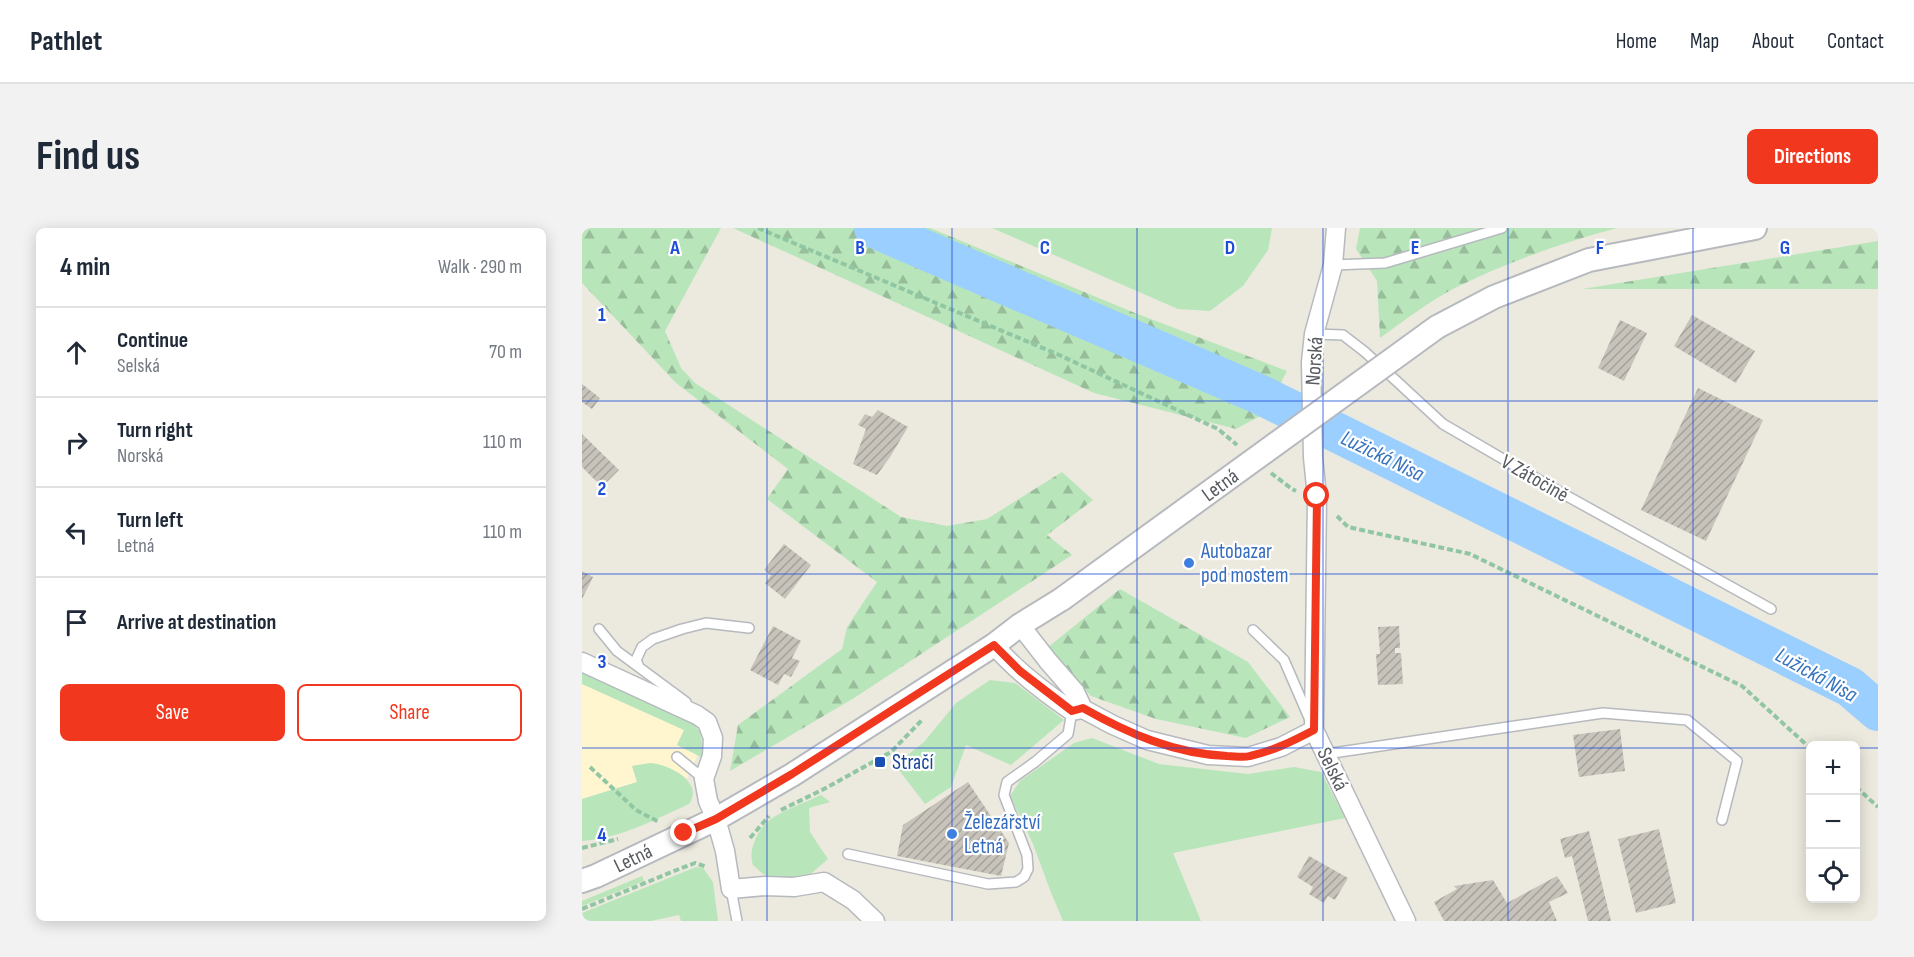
<!DOCTYPE html>
<html lang="en">
<head>
<meta charset="utf-8">
<style>
	:root { --surface:#fff; --page:#f2f2f3; --text:#1f2937; --muted:#747a83; --line:#e0e1e3; --accent:#f1381f }
	body { margin:0; font-family:"Sofia Sans Condensed",sans-serif; background:var(--page); color:var(--text) }
	.controls { position:absolute; right:18px; bottom:18px; display:grid; overflow:hidden; border-radius:9px; box-shadow:0 3px 15px #0003 }
	.controls button { width:54px; height:54px; display:grid; place-items:center; padding:0; border:0; border-bottom:2px solid var(--line); background:var(--surface); color:var(--text); font:30px sans-serif }
	.stop { position:absolute; width:18px; height:18px; margin:-14px; border:4px solid #f1381f; border-radius:50%; background:#fff }
	.stop.end { background:#f1381f; border-color:#fff; box-shadow:0 2px 6px #0008 }
	.list { margin:0; padding:0; list-style:none }
	h2 { display:flex; justify-content:space-between; align-items:center; height:78px; margin:0; padding:0 24px; font-size:26px }
	h2 small { font-size:20px; font-weight:400; color:var(--muted) }
	.list li { display:grid; grid-template-columns:39px 1fr auto; gap:18px; align-items:center; box-sizing:border-box; height:90px; padding:0 24px; border-top:2px solid var(--line) }
	.list b { display:block; font-size:22px; white-space:nowrap }
	.list p { margin:0; font-size:20px; white-space:nowrap; color:var(--muted) }
	.list em { font-size:20px; font-style:normal; color:var(--muted) }
	.actions { display:flex; gap:12px; padding:18px 24px }
	.actions a { flex:1; padding:14px 0; border:2px solid var(--accent); border-radius:9px; text-align:center; font-size:21px; color:var(--accent) }
	.actions .main { background:var(--accent); color:#fff }
	.icon { flex:none; width:33px; height:33px; fill:none; stroke:currentColor; stroke-width:2; stroke-linecap:round; stroke-linejoin:round }
	.map { position:relative; flex:none; width:1296px; height:693px; overflow:hidden; border-radius:9px }
	header { display:flex; align-items:center; gap:36px; box-sizing:border-box; height:84px; padding:0 30px; background:var(--surface); border-bottom:2px solid var(--line) }
	header strong { font-size:28px }
	nav { display:flex; gap:33px; margin-inline-start:auto; font-size:21px }
	.intro { display:flex; align-items:center; justify-content:space-between; box-sizing:border-box; height:144px; padding:0 36px }
	h1 { margin:0; font-size:42px }
	.button { padding:15px 27px; border-radius:9px; background:var(--accent); color:#fff; font-size:21px; font-weight:700 }
	main { display:flex; gap:36px; padding:0 36px }
	aside { flex:1; background:var(--surface); border-radius:9px; box-shadow:0 3px 15px #0003 }
	.map>svg:first-child { display:block }
</style>
</head>
<body>
<header>
<strong>Pathlet</strong>
<nav><a>Home</a><a>Map</a><a>About</a><a>Contact</a></nav>
</header>
<div class="intro"><h1>Find us</h1><a class="button">Directions</a></div>
<main>
<aside>
<h2>4 min<small>Walk · 290 m</small></h2>
<ul class="list">
<li><svg class="icon" aria-label="ahead" viewBox="0 0 24 24"><path d="M12 20V5M6 11l6-6 6 6"/></svg><div><b>Continue</b><p>Selská</p></div><em>70 m</em></li>
<li><svg class="icon" aria-label="right" viewBox="0 0 24 24"><path d="M7 20v-9h11M14 6l5 5-5 5"/></svg><div><b>Turn right</b><p>Norská</p></div><em>110 m</em></li>
<li><svg class="icon" aria-label="left" viewBox="0 0 24 24"><path d="M17 20v-9H6M10 6l-5 5 5 5"/></svg><div><b>Turn left</b><p>Letná</p></div><em>110 m</em></li>
<li><svg class="icon" aria-label="arrive" viewBox="0 0 24 24"><path d="M6 21V4h12l-3 4 3 4H6"/></svg><div><b>Arrive at destination</b></div></li>
</ul>
<div class="actions"><a class="main">Save</a><a>Share</a></div>
</aside>
<div class="map">
<svg width="1296" height="693" viewBox="0 0 1296 693">
	<defs>
		<pattern id="forest-firs" width="22" height="20" patternUnits="userSpaceOnUse" patternTransform="scale(1.5)"><rect width="22" height="20" fill="#b8e6ba"/><path d="M5 1l3.5 6h-7zM16 11l3.5 6h-7z" fill="#98bd9b"/></pattern>
		<pattern id="building-hatch" width="6" height="6" patternUnits="userSpaceOnUse" patternTransform="scale(1.5)"><rect width="6" height="6" fill="#c7c3bb"/><path d="M-1 1l2-2M0 6l6-6M5 7l2-2" fill="none" stroke="#a4a19b"/></pattern>
	</defs>
	<rect width="100%" height="100%" fill="#ece9de"/>
	<!-- commercial -->
	<path fill="#fff6d0" d="M0,456L102,502L95,517L116,526L105,551L97,545L68,535L50,538L55,554L0,571Z"/>
	<!-- grass -->
	<path fill="#b8e6ba" d="M410,0H690L686,22L661,58L628,83L596,81Z
		M0,441L109,494L118,504L123,531L95,517L102,502L0,456Z
		M408,452L433,455L482,492L429,537L384,517L369,559L343,576L313,537L342,514L374,475Z
		M510,510L577,536L666,546L712,539L739,544L763,590L591,625L619,693H481L468,662L451,616L428,568L438,553L492,515Z
		M68,535C85,536 123,553 107,576C72,592 39,610 0,613V571L55,554L50,538Z
		M239,567L248,574L227,580L228,604L246,631L224,650L205,651L191,649L181,646L171,637C165,621 178,597 192,589C207,580 224,574 239,567Z
		M114,639L121,640L131,654L136,693H99L97,687L69,693H0V685Z
		M60,648L62,653L0,678V673Z"/>
	<!-- forest -->
	<path fill="url(#forest-firs)" d="M0,0H139L83,103L99,140L113,155L319,289L365,298L405,291L480,244L511,272L465,307L490,327L272,470L148,543L156,497L260,421L265,399L295,354L185,271L206,241L94,155L0,55Z
		M151,0H348L553,85L705,143L682,186L654,201L512,165Z
		M778,0H1035C982,14 923,35 875,59C847,73 822,93 798,110L795,53L774,21Z
		M1296,13V61H1000Z
		M538,361L666,434L708,489L664,510L574,491L509,468L465,420Z"/>
	<g fill="none" stroke-linecap="round" stroke-linejoin="round">
		<!-- river -->
		<path stroke="#9bcfff" stroke-width="40" d="M292,0L679,167L1268,459L1296,483"/>
	</g>
	<!-- building -->
	<path fill="url(#building-hatch)" d="M1110,87L1173,123L1154,155L1092,118Z
		M1038,92L1065,105L1042,153L1016,140Z
		M0,156L18,170L10,181L0,174Z
		M1116,160L1181,192L1124,313L1059,282Z
		M296,182L326,199L308,229L295,247L271,236L284,201L276,197L283,186L290,189Z
		M0,206L37,242L20,259L0,239Z
		M202,316L229,337L203,371L183,355L189,347L182,342Z
		M0,343L11,349L0,371Z
		M191,398L219,413L210,430L218,433L209,449L202,446L196,457L168,442Z
		M817,398L818,420H813V425H819L821,456L796,457L794,426H798L796,399Z
		M1038,501L1043,543L997,549L991,507Z
		M386,554L427,615L419,648L315,628L321,597Z
		M1077,601L1094,675L1054,685L1036,611Z
		M1007,603L1029,693H1006L990,628L983,630L978,611Z
		M727,628L766,650L753,672L746,668L742,675L727,666L731,659L715,649Z
		M975,648L986,665L967,674L975,693H862L852,674L875,661L872,658L911,652L925,675Z"/>
	<g fill="none" stroke-linecap="round" stroke-linejoin="round">
		<defs>
			<path id="service" d="M751,37L803,35L920,0
				M732,106L761,107L783,124L861,196L976,263L1189,381
				M17,401L35,423L104,474
				M671,402L702,432L728,492
				M57,439L54,432L60,419L71,411L100,401L124,395L167,400
				M744,526L1021,485L1105,492L1155,533L1140,592
				M95,529L122,551
				M266,626L406,656L434,654L442,649L446,641L445,627L422,567L425,554L453,534L486,506L490,483
				M149,661L155,693"/>
			<path id="minor" d="M754,0L751,37L732,106L729,134L731,229L735,269L732,502L824,693
				M438,397L466,433L493,464L501,481L531,497L565,512L626,527L666,529L699,519L732,502
				M412,417C434,443 462,464 490,483L501,481
				M0,434L115,487L125,494L131,510L130,528L122,551L126,573L134,591L143,623L149,661L183,658L212,659L242,654L271,672L293,693"/>
			<path id="tertiary" d="M855,99L912,69L1007,32L1173,0
				M0,653L14,648L134,591L210,547L412,417L438,397L480,371"/>
		</defs>
		<!-- service casing -->
		<use href="#service" stroke="#b6b9be" stroke-width="12"/>
		<!-- minor casing -->
		<use href="#minor" stroke="#b6b9be" stroke-width="21"/>
		<!-- tertiary casing -->
		<use href="#tertiary" stroke="#b6b9be" stroke-width="26"/>
		<!-- path -->
		<path stroke="#91c6a3" stroke-width="4" stroke-dasharray="6 3" stroke-linecap="butt" d="M176,0L475,126L636,201L655,217
			M689,245L710,261L714,263
			M755,288L766,299L888,326L1160,458L1228,520
			M8,539L54,582L77,594
			M1274,559L1296,579
			M199,582L242,561L309,524L340,492
			M168,610L187,588
			M0,620L36,611
			M0,681L97,641L113,635L125,639"/>
		<!-- service -->
		<use href="#service" stroke="#fff" stroke-width="9"/>
		<!-- minor -->
		<use href="#minor" stroke="#fff" stroke-width="18"/>
		<!-- tertiary -->
		<use href="#tertiary" stroke="#fff" stroke-width="22"/>
		<defs>
			<path id="tertiary-bridge" d="M480,371L855,99"/>
		</defs>
		<!-- tertiary-bridge casing -->
		<use href="#tertiary-bridge" stroke="#b6b9be" stroke-width="26" stroke-linecap="butt"/>
		<!-- tertiary-bridge -->
		<use href="#tertiary-bridge" stroke="#fff" stroke-width="22"/>
	</g>
	<g fill="none" stroke-linecap="round" stroke-linejoin="round">
		<!-- route -->
		<path stroke="#f1381f" stroke-width="8" d="M102,605L134,591L210,546L412,417L438,443L490,483L501,480C545,505 593,526 645,528C652,528 661,530 668,528C691,523 711,513 732,502L735,268"/>
	</g>
	<!-- grid -->
	<path fill="none" stroke="#1d4ed8" stroke-width="1.5" stroke-opacity="0.55" d="M185,0V693M370,0V693M555,0V693M741,0V693M926,0V693M1111,0V693M0,173H1296M0,346H1296M0,520H1228M1274,520H1296"/>
	<!-- markers -->
	<g fill="#3f7fe0" stroke="#fff" stroke-width="2">
		<circle cx="607" cy="335" r="6"/>
		<circle cx="370" cy="606" r="6"/>
	</g>
	<rect fill="#1a4fb4" stroke="#fff" stroke-width="2" x="292" y="528" width="12" height="12" rx="3"/>
	<g text-anchor="middle" stroke-width="4.5" stroke-linejoin="round" paint-order="stroke">
		<!-- street labels -->
		<g font-size="21" fill="#575b60" stroke="#fff">
			<text transform="translate(732 133) rotate(-86)" y="7">Norská</text>
			<text transform="translate(953 250) rotate(30)" y="7">V Zátočině</text>
			<text transform="translate(638 257) rotate(-36)" y="7">Letná</text>
			<text transform="translate(751 541) rotate(64)" y="7">Selská</text>
			<text transform="translate(51 630) rotate(-26)" y="7">Letná</text>
		</g>
		<!-- shop labels -->
		<g font-size="21" fill="#366cbe" stroke="#fff" text-anchor="start">
			<text x="619" y="330">Autobazar<tspan x="619" dy="24">pod mostem</tspan></text>
			<text x="382" y="601">Železářství<tspan x="382" dy="24">Letná</tspan></text>
		</g>
		<!-- transit labels -->
		<g font-size="21" fill="#164399" stroke="#fff" text-anchor="start">
			<text x="310" y="541">Stračí</text>
		</g>
		<!-- water labels -->
		<g font-size="22" font-style="italic" fill="#3773be" stroke="#fff">
			<text transform="translate(801 227) rotate(26)" y="8">Lužická Nisa</text>
			<text transform="translate(1235 446) rotate(29)" y="8">Lužická Nisa</text>
		</g>
	</g>
	<g font-size="20" text-anchor="middle" font-weight="bold" fill="#1d4ed8" stroke="#fff" stroke-width="4.5" stroke-linejoin="round" paint-order="stroke">
		<text x="93" y="26">A</text>
		<text x="278" y="26">B</text>
		<text x="463" y="26">C</text>
		<text x="648" y="26">D</text>
		<text x="833" y="26">E</text>
		<text x="1018" y="26">F</text>
		<text x="1203" y="26">G</text>
		<text x="20" y="93">1</text>
		<text x="20" y="267">2</text>
		<text x="20" y="440">3</text>
		<text x="20" y="613">4</text>
	</g>
</svg>
<div class="controls">
<button>+</button>
<button>−</button>
<button><svg class="icon" aria-label="locate" viewBox="0 0 24 24"><circle cx="12" cy="12" r="6"/><path d="M12 2v4M12 18v4M2 12h4M18 12h4"/></svg></button>
</div>
<div class="stop" style="left:735px;top:268px"></div>
<div class="stop end" style="left:102px;top:605px"></div>
</div>
</main>
</body>
</html>
